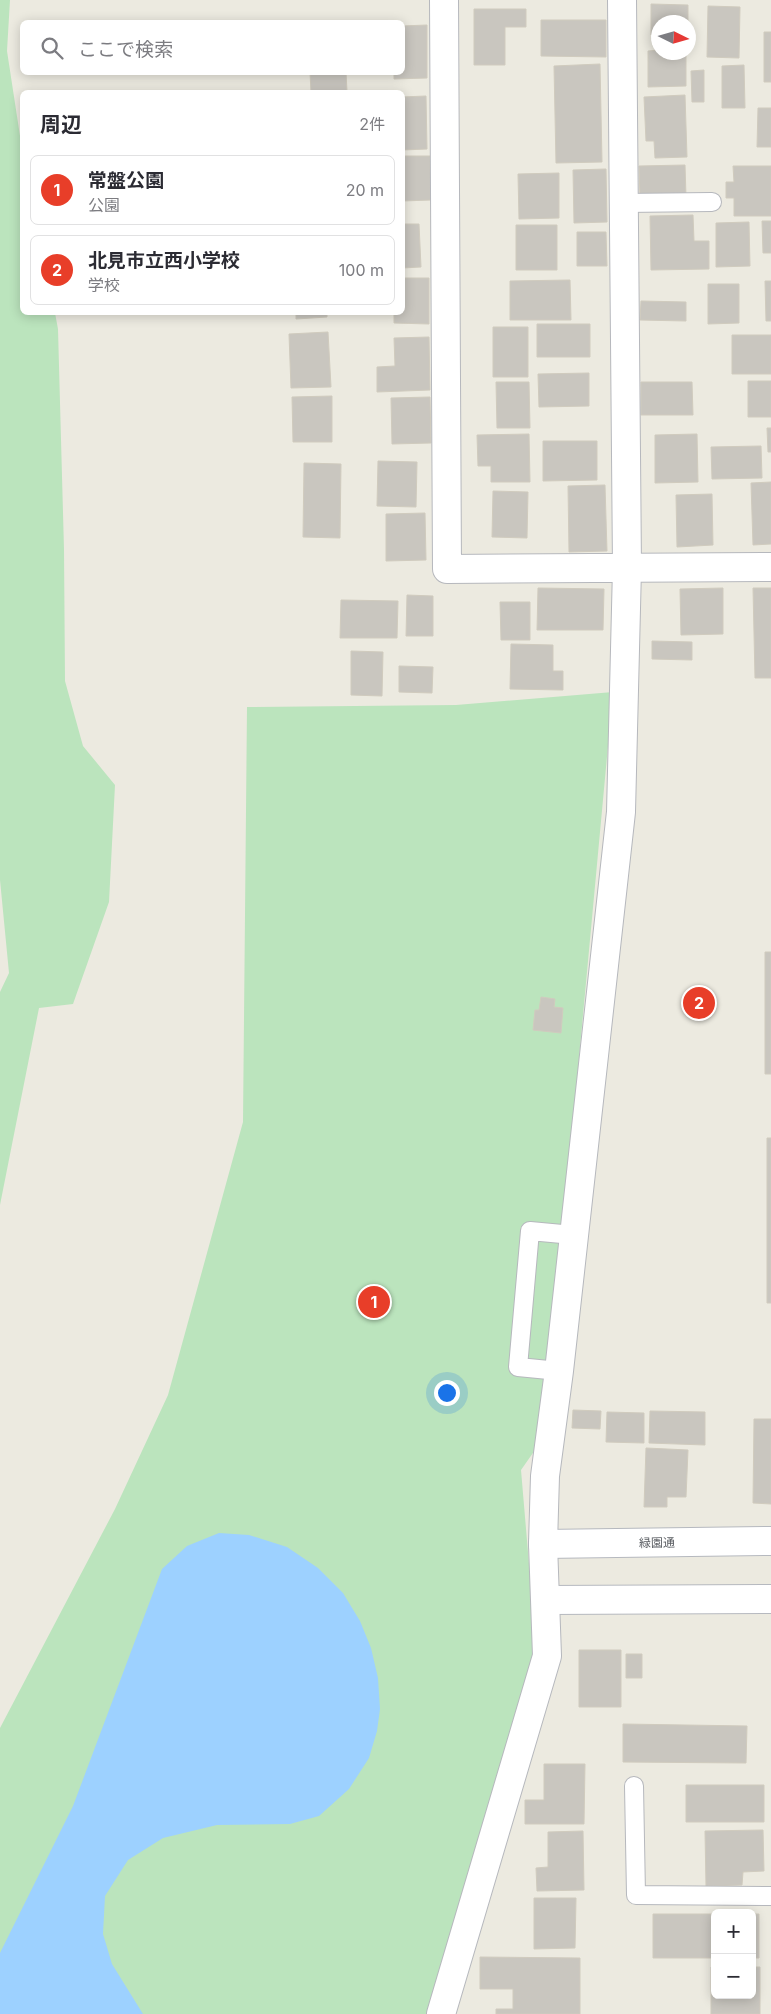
<!DOCTYPE html>
<html lang="ja">
<head>
<meta charset="utf-8">
<style>
	:root { --surface:#fff; --page:#f2f2f3; --text:#2b2b33; --muted:#7c7c81; --line:#e1e1e2; --accent:#e83e29 }
	body { margin:0; font-family:Inter,"Noto Sans JP",sans-serif; background:var(--page); color:var(--text) }
	.controls { position:absolute; right:15px; bottom:15px; display:grid; overflow:hidden; border-radius:8px; box-shadow:0 2px 12px #0003 }
	.controls button { width:45px; height:45px; display:grid; place-items:center; padding:0; border:0; border-bottom:1px solid var(--line); background:var(--surface); color:var(--text); font:25px sans-serif }
	.compass { position:absolute; left:651px; top:15px; width:45px; height:45px; border-radius:50%; background:var(--surface); box-shadow:0 2px 12px #0003; rotate:95deg }
	.you { position:absolute; left:446px; top:1392px; width:18px; height:18px; margin:-12px; border:4px solid #fff; border-radius:50%; background:#1a73e8; box-shadow:0 0 0 8px #1a73e833 }
	.badge { display:grid; place-items:center; width:32px; height:32px; border-radius:50%; background:var(--accent); color:#fff; font-size:16px; font-weight:700 }
	.pin { position:absolute; translate:-50% -50%; border:2px solid #fff; box-shadow:0 1px 5px #0006 }
	.list { margin:0; padding:0; list-style:none }
	h2 { display:flex; justify-content:space-between; align-items:center; height:65px; margin:0; padding:0 20px; font-size:21px }
	h2 small { font-size:16px; font-weight:400; color:var(--muted) }
	.list li { display:grid; grid-template-columns:32px 1fr auto; gap:15px; align-items:center; box-sizing:border-box; height:70px; margin:0 10px 10px; padding:0 10px; border:1px solid var(--line); border-radius:8px }
	.list b { display:block; font-size:19px; white-space:nowrap }
	.list p { margin:0; font-size:16px; white-space:nowrap; color:var(--muted) }
	.list em { font-size:16px; font-style:normal; color:var(--muted) }
	.icon { flex:none; width:28px; height:28px; fill:none; stroke:currentColor; stroke-width:2; stroke-linecap:round; stroke-linejoin:round }
	.map { position:relative; flex:none; width:771px; height:2014px; overflow:hidden }
	.search { position:absolute; background:var(--surface); box-shadow:0 2px 12px #0003; left:20px; top:20px; width:385px; height:55px; display:flex; align-items:center; gap:12px; box-sizing:border-box; padding:0 18px; border-radius:8px; color:var(--muted); font-size:19px }
	.panel { position:absolute; background:var(--surface); box-shadow:0 2px 12px #0003; left:20px; top:90px; width:385px; height:225px; border-radius:8px }
	.map>svg:first-child { display:block }
</style>
</head>
<body>
<div class="map">
<svg width="771" height="2014" viewBox="0 0 771 2014">
	<rect width="100%" height="100%" fill="#eceae0"/>
	<!-- green -->
	<path fill="#bbe4bd" d="M0,0H10L7,51L22,149V312L55,313L58,329L64,549L65,681L83,746L115,785L109,902L73,1004L39,1008L0,1205V992L9,973L0,880Z
		M613,692L565,1209L535,1450L521,1470L537,1658L430,2014H0V1728L115,1509L168,1395L243,1122L247,707L456,705Z"/>
	<!-- water -->
	<path fill="#9dd1ff" d="M219,1533L249,1535L287,1547L318,1568L343,1593L360,1621L371,1648L378,1678L380,1709L377,1731L369,1758L349,1789L319,1816L290,1824L217,1825L163,1838L128,1860L105,1896L103,1934L112,1964L143,2014H0V1953L73,1806L162,1569L187,1546Z"/>
	<!-- building -->
	<path fill="#c9c6bf" stroke="#d0cbbe" d="M651,4L688,5V22H658V35H651Z
		M708,6L740,7L739,58L707,57Z
		M474,9H526V27H505V65H474Z
		M541,20H606V57L541,56Z
		M427,25V78L394,79V72H402V26Z
		M764,32H771V82H764Z
		M658,50V52H686V86L648,87V51Z
		M600,64L602,162L556,163L554,66Z
		M744,65L745,108H722V66Z
		M704,70V102H692L691,71Z
		M310,72H346L347,92H311Z
		M685,95L687,157L655,158L654,141H646L644,97Z
		M426,96L427,149L402,150V97Z
		M758,108H771V147H757Z
		M402,156H430L431,200L402,201Z
		M685,165L686,197L640,198L639,166Z
		M733,166H771V216H734V198H726V182H734Z
		M606,169L607,222L574,223L573,170Z
		M559,173V218L519,219L518,174Z
		M693,215L694,241H709V269L651,270L650,216Z
		M762,221H771V253H763Z
		M749,222L750,266L716,267V223Z
		M402,224H419L421,267L402,268Z
		M516,225H557V270H516Z
		M577,232H606L607,266H577Z
		M402,278H429V324L394,323V312H402Z
		M570,280L571,320H510V281Z
		M765,281H771V321H766Z
		M708,284H739V323L708,324Z
		M641,301L686,302V321L640,320Z
		M296,312H327V317L296,319Z
		M537,324H590V357H537Z
		M493,327H528V377H493Z
		M328,332L331,387L291,388L289,334Z
		M732,335H771V374H732Z
		M429,337L430,390L377,392V367L395,366L394,338Z
		M589,373V406L539,407L538,374Z
		M748,381H771V417H748Z
		M496,382H529L530,428H497Z
		M641,382H692L693,415H641Z
		M332,396V442H293L292,397Z
		M430,397L431,443L392,444L391,398Z
		M767,428H771V452H768Z
		M529,434L530,482H491V466H478L477,435Z
		M697,434L698,482L655,483V435Z
		M543,441H597V480L543,481Z
		M761,446L762,478L712,479L711,447Z
		M378,461L417,462L416,507L377,506Z
		M304,463L341,464L340,538L303,537Z
		M771,482V544L753,545L751,483Z
		M605,485L607,551L569,552L568,486Z
		M493,491L528,492L527,538L492,537Z
		M712,494L713,545L677,547L676,495Z
		M425,513L426,560L386,561V514Z
		M538,588L604,589L603,630H537Z
		M723,588V634L681,635L680,589Z
		M753,588H771V678H755Z
		M407,595L433,596V636H406Z
		M341,600L398,601L397,638H340Z
		M500,602H530V640H501Z
		M652,641L692,642V660L652,659Z
		M511,644L553,645V671H563V690L510,689Z
		M351,651L383,652L382,696L351,695Z
		M399,666L433,667L432,693L399,692Z
		M765,952H771V1074H765Z
		M541,997L555,999L554,1007L563,1008L561,1033L533,1030L535,1010H539Z
		M767,1138H771V1303H767Z
		M573,1410L601,1411L600,1429L572,1428Z
		M650,1411L705,1412V1445L649,1443Z
		M607,1412L644,1413V1443L606,1442Z
		M754,1419H771V1504L753,1503Z
		M646,1448L688,1450L686,1497H667V1507H644Z
		M579,1650H621V1707H579Z
		M626,1654H642V1678H626Z
		M623,1724L747,1726L746,1763L623,1762Z
		M544,1764H585L584,1824H525V1800H544Z
		M686,1785H764V1822H686Z
		M763,1830L764,1871L743,1872L742,1885L706,1886L705,1831Z
		M583,1831L584,1890L537,1891L536,1868L548,1867V1832Z
		M534,1898H576L575,1948L534,1949Z
		M653,1914H715V1958H653Z
		M752,1914H759V1958H752Z
		M480,1957L580,1958V2014H496V2009H513V1989H480Z
		M711,1967H715V1995H752V1967H760V2014H711Z"/>
	<g fill="none" stroke-linecap="round" stroke-linejoin="round">
		<defs>
			<path id="lane" d="M624,203L712,202
				M559,1371L518,1367L530,1231L573,1235
				M634,1786L636,1895L771,1896"/>
			<path id="street" d="M444,0L447,569L771,567
				M441,2014L547,1656L543,1544L545,1476L559,1371L621,812L627,568L622,0"/>
			<path id="secondary" d="M543,1544L771,1541
				M546,1600L771,1599"/>
		</defs>
		<!-- lane casing -->
		<use href="#lane" stroke="#b6b8bd" stroke-width="20"/>
		<!-- street casing -->
		<use href="#street" stroke="#b6b8bd" stroke-width="30"/>
		<!-- secondary casing -->
		<use href="#secondary" stroke="#b6b9bf" stroke-width="30"/>
		<!-- lane -->
		<use href="#lane" stroke="#fff" stroke-width="18"/>
		<!-- street -->
		<use href="#street" stroke="#fff" stroke-width="28"/>
		<!-- secondary -->
		<use href="#secondary" stroke="#fff" stroke-width="28"/>
	</g>
	<g text-anchor="middle" stroke-width="5" stroke-linejoin="round" paint-order="stroke">
		<!-- street labels -->
		<g font-size="12" fill="#595c61" stroke="#fff">
			<text transform="translate(657 1543) rotate(-1)" y="4">緑園通</text>
		</g>
	</g>
</svg>
<div class="controls">
<button>+</button>
<button>−</button>
</div>
<svg class="compass" viewBox="-18 -18 36 36"><path d="M0-13l5 13h-10z" fill="#e53935"/><path d="M0 13l5-13h-10z" fill="#7c7c81"/></svg>
<div class="you"></div>
<div class="pin badge" style="left:374px;top:1302px">1</div>
<div class="pin badge" style="left:699px;top:1003px">2</div>
<div class="search"><svg class="icon" aria-label="search" viewBox="0 0 24 24"><circle cx="10" cy="10" r="6"/><path d="M15 15l6 6"/></svg>ここで検索</div>
<section class="panel">
<h2>周辺<small>2件</small></h2>
<ul class="list">
<li><span class="badge">1</span><div><b>常盤公園</b><p>公園</p></div><em>20 m</em></li>
<li><span class="badge">2</span><div><b>北見市立西小学校</b><p>学校</p></div><em>100 m</em></li>
</ul>
</section>
</div>
</body>
</html>
